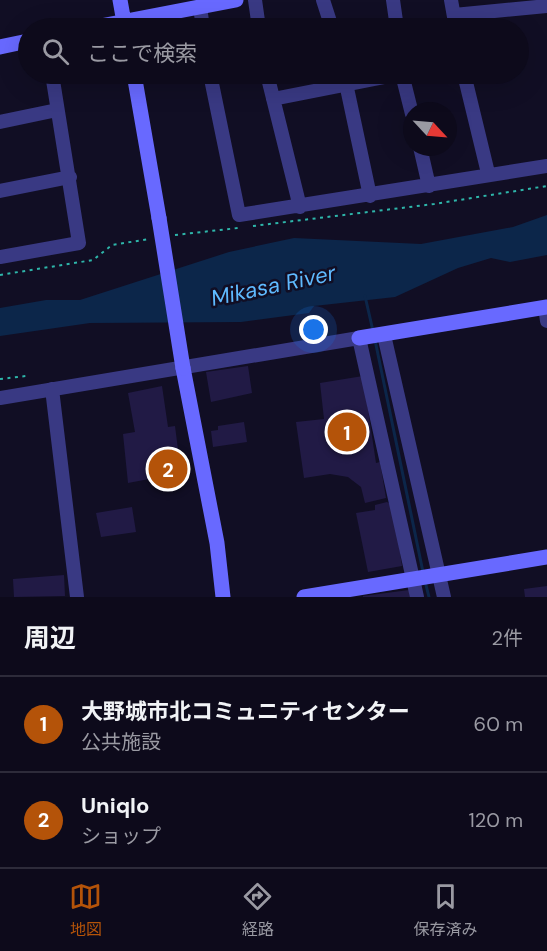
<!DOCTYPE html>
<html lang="ja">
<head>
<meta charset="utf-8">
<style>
	:root { --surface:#0d0a1b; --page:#161324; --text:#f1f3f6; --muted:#9a9aa3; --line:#2d2b3a; --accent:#b45309 }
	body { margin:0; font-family:"DM Sans","Noto Sans JP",sans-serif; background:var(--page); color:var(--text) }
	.compass { position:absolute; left:403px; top:102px; width:54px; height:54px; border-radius:50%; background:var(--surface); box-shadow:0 6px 24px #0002; rotate:116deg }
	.you { position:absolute; left:314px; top:330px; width:21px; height:21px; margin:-15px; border:4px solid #fff; border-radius:50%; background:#1a73e8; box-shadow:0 0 0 9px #1a73e833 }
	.badge { display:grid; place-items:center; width:39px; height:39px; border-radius:50%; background:var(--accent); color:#fff; font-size:20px; font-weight:700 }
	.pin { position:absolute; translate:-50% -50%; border:3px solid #fff; box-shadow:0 2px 6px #0006 }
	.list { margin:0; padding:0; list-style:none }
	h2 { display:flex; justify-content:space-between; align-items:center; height:78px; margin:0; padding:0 24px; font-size:26px }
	h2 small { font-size:20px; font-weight:400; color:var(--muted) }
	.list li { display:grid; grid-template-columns:39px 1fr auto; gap:18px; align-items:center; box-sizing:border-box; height:96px; padding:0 24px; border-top:2px solid var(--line) }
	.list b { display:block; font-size:22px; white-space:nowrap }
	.list p { margin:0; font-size:20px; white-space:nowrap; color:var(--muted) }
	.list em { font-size:20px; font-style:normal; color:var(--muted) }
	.icon { flex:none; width:33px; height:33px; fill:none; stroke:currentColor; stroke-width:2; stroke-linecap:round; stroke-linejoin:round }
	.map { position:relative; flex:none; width:547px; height:597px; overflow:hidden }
	.search { position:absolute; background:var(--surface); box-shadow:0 6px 24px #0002; left:18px; right:18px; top:18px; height:66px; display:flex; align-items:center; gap:15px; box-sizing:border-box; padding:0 21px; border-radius:33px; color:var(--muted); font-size:22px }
	.sheet { height:270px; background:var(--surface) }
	nav { display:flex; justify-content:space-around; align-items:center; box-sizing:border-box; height:84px; border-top:2px solid var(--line); background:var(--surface); font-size:16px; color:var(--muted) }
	nav a { display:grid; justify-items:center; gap:3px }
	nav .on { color:var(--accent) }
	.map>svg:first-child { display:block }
</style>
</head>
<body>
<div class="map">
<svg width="547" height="597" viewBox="0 0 547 597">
	<rect width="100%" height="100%" fill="#110e24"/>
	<!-- water -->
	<path fill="#0c264a" d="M547,215V255L510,262L491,258L458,268L395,297L314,306L309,313L241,322L90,323L0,336V308L46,300H80L229,252L294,238L421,244L513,227Z"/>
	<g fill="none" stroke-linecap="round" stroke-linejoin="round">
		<!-- stream -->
		<path stroke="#0c264a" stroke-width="3" d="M365,296L373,331
			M375,340L423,572
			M425,581L429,597"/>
	</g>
	<!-- building -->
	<path fill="#211a45" d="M248,366L252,393L211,402L206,372Z
		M363,376L376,463L380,462L386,498L365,503L361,487L348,477L330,474L304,478L296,422L324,419L320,383Z
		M162,386L168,427L175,426L181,473L128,483L123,434L135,432L128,393Z
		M244,422L247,442L213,447L211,431L218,430V426Z
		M387,502L393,506L402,566L368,572L356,513L375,510V505Z
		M132,507L136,532L101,537L96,513Z
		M64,575L65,596L14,597L13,579Z
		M547,586V597H525L524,589Z
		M409,590L410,597H363V596Z"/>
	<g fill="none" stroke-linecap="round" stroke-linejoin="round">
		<!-- path -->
		<path stroke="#2eb6aa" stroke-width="2" stroke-dasharray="3 4.5" stroke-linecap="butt" d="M253,226L434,204L547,186
			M175,235L238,228
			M0,275L93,260L112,245L149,239
			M0,379L26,376"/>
		<!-- street -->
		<path stroke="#393983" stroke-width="14" d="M255,0L259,28
			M323,0L332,28
			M393,0L397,28
			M451,0L456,28
			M200,7L203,28
			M454,15L547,6
			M210,74L239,215L547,166
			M267,74L300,207
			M344,74L370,196
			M402,74L412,114
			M464,74L488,173
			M273,99L400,74
			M0,122L57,110
			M420,147L429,186
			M0,191L70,177
			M0,257L79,243L52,74
			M545,307L547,321
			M384,335L444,597
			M52,389L77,597
			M0,398L359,338L417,597"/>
		<!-- secondary -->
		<path stroke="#6869ff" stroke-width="15" d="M120,0L125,28
			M90,28L236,0
			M0,47L28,41
			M134,74L159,218
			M359,338L547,307
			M183,368L217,543L223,597
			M304,597L547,557"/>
		<!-- secondary-bridge -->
		<path stroke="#6869ff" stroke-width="15" d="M159,218L183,368"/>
	</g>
	<g text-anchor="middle" stroke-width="5" stroke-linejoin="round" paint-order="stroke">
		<!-- water labels -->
		<g font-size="22" font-style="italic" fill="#5fbaff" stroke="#110e24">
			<text transform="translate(273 285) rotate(-12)" y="8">Mikasa River</text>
		</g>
	</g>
</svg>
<svg class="compass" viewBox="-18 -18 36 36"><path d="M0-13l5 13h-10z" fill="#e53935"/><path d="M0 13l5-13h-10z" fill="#9a9aa3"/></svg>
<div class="you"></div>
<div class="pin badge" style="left:347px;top:432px">1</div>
<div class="pin badge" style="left:168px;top:469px">2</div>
<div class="search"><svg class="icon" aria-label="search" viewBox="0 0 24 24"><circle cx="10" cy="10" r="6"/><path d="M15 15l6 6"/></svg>ここで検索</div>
</div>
<section class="sheet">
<h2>周辺<small>2件</small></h2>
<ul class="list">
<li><span class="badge">1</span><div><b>大野城市北コミュニティセンター</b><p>公共施設</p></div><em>60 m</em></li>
<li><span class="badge">2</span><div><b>Uniqlo</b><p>ショップ</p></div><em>120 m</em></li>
</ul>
</section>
<nav>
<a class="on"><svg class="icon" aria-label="map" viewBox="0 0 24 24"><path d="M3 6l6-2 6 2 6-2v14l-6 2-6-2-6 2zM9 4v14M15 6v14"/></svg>地図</a>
<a><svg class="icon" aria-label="directions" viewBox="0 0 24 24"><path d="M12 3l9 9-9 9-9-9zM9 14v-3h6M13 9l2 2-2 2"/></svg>経路</a>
<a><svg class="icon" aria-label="saved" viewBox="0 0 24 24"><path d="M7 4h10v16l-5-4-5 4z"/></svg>保存済み</a>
</nav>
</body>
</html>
